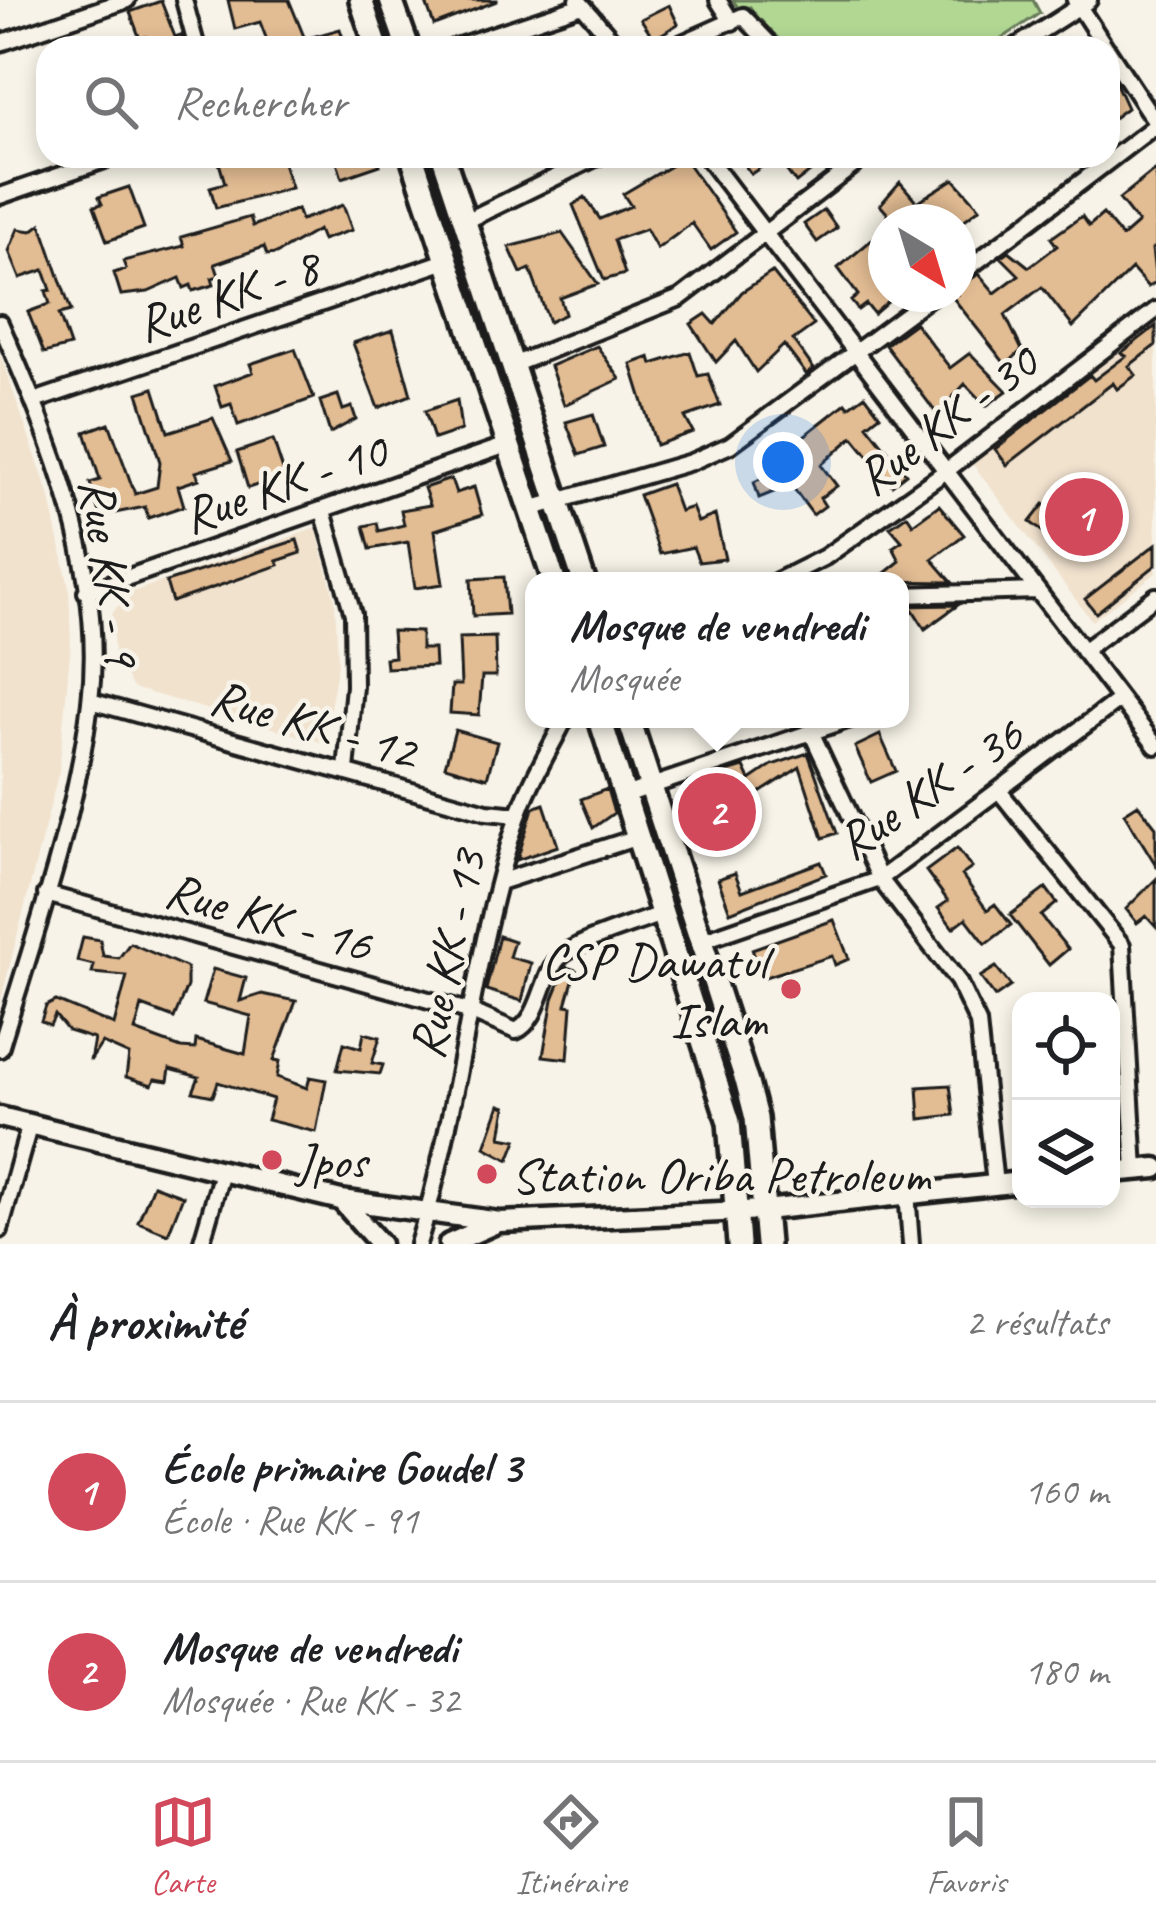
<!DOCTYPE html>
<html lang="fr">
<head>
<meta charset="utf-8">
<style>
	:root { --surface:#fff; --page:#f2f2f2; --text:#202124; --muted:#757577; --line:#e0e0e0; --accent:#d1495b }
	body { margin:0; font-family:Caveat,sans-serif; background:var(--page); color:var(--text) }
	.controls { position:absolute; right:36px; bottom:36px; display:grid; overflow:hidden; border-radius:24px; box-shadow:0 6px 18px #0003 }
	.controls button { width:108px; height:108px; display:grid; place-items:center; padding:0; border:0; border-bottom:3px solid var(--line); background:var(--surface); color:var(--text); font:60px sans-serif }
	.compass { position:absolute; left:868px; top:204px; width:108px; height:108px; border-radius:50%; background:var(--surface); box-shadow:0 6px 18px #0003; rotate:142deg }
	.you { position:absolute; left:783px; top:462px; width:42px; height:42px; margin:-30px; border:9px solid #fff; border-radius:50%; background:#1a73e8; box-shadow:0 0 0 18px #1a73e833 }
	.badge { display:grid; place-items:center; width:78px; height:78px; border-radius:50%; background:var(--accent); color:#fff; font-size:39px; font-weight:700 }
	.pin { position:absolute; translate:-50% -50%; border:6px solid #fff; box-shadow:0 3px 12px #0006 }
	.popup { position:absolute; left:525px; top:572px; width:384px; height:156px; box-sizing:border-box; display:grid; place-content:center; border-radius:24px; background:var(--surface); filter:drop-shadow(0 3px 9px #0005); font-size:39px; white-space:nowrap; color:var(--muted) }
	.popup b { font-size:45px; color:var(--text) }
	.popup::after { content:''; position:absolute; left:50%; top:100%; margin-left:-24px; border:24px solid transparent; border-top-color:var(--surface) }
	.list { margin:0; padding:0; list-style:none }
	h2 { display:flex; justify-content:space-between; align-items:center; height:156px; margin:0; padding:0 48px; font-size:51px }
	h2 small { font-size:39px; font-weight:400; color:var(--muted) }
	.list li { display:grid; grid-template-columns:78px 1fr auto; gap:36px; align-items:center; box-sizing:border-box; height:180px; padding:0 48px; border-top:3px solid var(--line) }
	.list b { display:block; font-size:45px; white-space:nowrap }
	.list p { margin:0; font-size:39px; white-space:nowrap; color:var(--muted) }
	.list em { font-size:39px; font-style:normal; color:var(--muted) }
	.icon { flex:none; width:66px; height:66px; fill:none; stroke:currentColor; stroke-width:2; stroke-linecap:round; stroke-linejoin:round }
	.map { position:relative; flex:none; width:1156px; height:1244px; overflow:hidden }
	.search { position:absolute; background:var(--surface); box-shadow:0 6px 18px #0003; left:36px; right:36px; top:36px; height:132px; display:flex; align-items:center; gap:30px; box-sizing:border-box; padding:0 42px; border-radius:36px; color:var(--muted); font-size:45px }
	.sheet { height:516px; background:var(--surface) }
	nav { display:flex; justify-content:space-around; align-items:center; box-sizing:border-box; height:168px; border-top:3px solid var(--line); background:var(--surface); font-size:33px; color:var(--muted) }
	nav a { display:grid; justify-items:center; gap:6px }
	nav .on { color:var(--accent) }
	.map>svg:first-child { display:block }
</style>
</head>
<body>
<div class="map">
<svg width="1156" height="1244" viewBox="0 0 1156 1244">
	<rect width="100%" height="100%" fill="#f7f3e8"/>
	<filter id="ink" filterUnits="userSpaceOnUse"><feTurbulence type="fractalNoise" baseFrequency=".00833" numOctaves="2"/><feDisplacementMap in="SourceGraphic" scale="24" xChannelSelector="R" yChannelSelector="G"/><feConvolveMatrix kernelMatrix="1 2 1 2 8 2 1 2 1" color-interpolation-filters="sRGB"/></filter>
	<g filter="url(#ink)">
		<!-- built -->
		<path fill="#f1e2ce" d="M1156,321V573L1092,621L971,462Z
			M0,354L49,494L69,587L71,642L59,771L0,1004Z
			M316,528L335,600L338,663L324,743L133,688L114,657L112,614L126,594Z"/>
		<!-- green -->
		<path fill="#b1d793" stroke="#667a58" stroke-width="3" d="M733,0H1033L1040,13L988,48H779L750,7L741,12Z"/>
		<!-- building -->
		<path fill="#e2bc93" stroke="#1c1c1c" stroke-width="3" d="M228,0H289L305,39L340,29L345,44L270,48L260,22L235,29Z
			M431,0H497V1L434,25L426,3Z
			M161,1L175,37L181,35L185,48H150L146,37L140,39L130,12Z
			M669,5L678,24L654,39L641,19Z
			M1113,77L1127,108L1108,122V80Z
			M217,156H281L291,188L216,208L210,187L225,183Z
			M335,156H377L380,165L342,178Z
			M738,156H814L804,164L810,172L796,183L776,157L751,174Z
			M684,158L736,232L711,250L692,223L657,249L646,229L614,240L625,274L604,280L573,205L585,197L600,219L631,206L623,194Z
			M1156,169V246L1152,249L1156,282L1148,287L1132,269L1073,327L1042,287L1005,315L1022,350L1006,365L950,294H958V287L979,274L995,293L1019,275L1001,257L1009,251L1029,267L1057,246L1051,238L1082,216L1089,226L1103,214L1122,237L1138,223L1119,199Z
			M954,179L980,208L962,222H895L880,205L900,182L917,202Z
			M129,187L144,228L107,241L94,206L102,204L99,197Z
			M343,205L352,230L322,240L318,230L276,254L267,255L264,247L215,264L219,276L212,278L214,285L193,291L191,285L184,288L180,278L148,292L121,295L114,273L126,269L123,261L184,246L181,237L250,217L253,226L297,209L301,220Z
			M824,210L837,228L817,242L804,224Z
			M41,224L71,311L59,314L70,346L44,353L28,312L50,304L46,291L51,290L44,270L20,278L9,251L18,229L32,231Z
			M886,228V294H897L874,314L866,304L858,310L851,301L858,295L838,268Z
			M562,233L598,284L560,298L565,314L549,322L530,269L521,273L509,247Z
			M772,272L814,325L793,340L814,369L806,374L784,345L756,372L736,341L716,362L691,324L706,314L715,324L742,292Z
			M915,323L950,368L970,353L1007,391L986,406L965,384L937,414L885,345Z
			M1156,326V345L1129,366L1136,375L1117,389L1113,383L1007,465L995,449L1090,375L1094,380L1126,356L1121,353Z
			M393,330L411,395L378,408L353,343Z
			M597,346L620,379L564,405L550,366Z
			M295,349L314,398L238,425L231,404L222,407L215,386L253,372L250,364Z
			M690,352L698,376L708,374L720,405L685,417L693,432L656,445L631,364L650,357L652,364Z
			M154,388L168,432L213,418L232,461L196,472L199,479L178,486L184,506L148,518L145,507L100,516L90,483L100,480L85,432L109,423L135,494L157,487L160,462L138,393Z
			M338,395L343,410L352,407L356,419L330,433L320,401Z
			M865,395L880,415L867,425L906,474L892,485L853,437L821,465L837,486L820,498L825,506L813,515L791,485L759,498L754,482L766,476L762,469L846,403L849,407Z
			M457,400L461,430L434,439L425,411Z
			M593,414L604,447L579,455L566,422Z
			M273,440L285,476L248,488L237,452Z
			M451,479L456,493L474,487L482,515L435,530L443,584L415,588L408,542L370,549L364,526L377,523L379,531L404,525L401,510L430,505L424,488Z
			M670,484L680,511L692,507L698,522L715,515L725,559L699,562L693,547L660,554L639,495Z
			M1044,504L1070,524L1056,542L1030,522Z
			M939,505L964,535L932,559L952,582L875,581L900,561L893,547L902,541L890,527L907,515L913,524Z
			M297,540L301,553L277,561L279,565L172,602L166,582Z
			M1156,544V565L1096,613L1085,599Z
			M504,577L507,614L473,616L471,579Z
			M958,605L925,629L913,610L900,620V606Z
			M392,631L421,632V649H434L435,666L386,668L385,658L394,657Z
			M495,637L496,676H482L479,715L450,713L452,685H461L459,638Z
			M455,730L497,742L487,778L445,766Z
			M880,735L896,771L871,782L855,747Z
			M808,753L837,833L823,838L800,767L724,816L730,825L716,836L693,807L706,798L711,805L733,789L727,772L744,767L750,780L772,765Z
			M607,789L614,813L593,828L581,799Z
			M544,804L558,846L517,860L533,808Z
			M1138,804L1156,827V865L1124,813Z
			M957,848L972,868L962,875L987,910L995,904L1011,925L986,944L966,918L953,928L938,908L948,901L926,871Z
			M821,862L826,874L730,912L718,879L735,873L742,891Z
			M1156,879V927L1146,916L1137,923L1126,909Z
			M1046,888L1057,903L1041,916L1068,949L1049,965L1010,915Z
			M834,920L849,959L835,965L832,956L762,978L752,949Z
			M499,936L514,941L509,957L531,963L522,1001L486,990Z
			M83,937L100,940L103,956L119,958L130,943L187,968V986L174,1018L142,1006L135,1031L181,1048L195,1049L196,1040L245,1054L251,1016L203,1003L213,969L246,978L240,1001L262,994L296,1001L274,1060L280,1061L277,1077L307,1088L310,1077L326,1080L316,1132L267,1120L273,1099L218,1082L213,1096L193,1092L199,1077L170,1069L168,1081L155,1079L152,1085L126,1077L129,1055L102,1043L90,1061L94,1039L68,1031L55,1015L50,1025L41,1021L46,1006L56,1001L114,1025L127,976L92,973L94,965L77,961Z
			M566,967L576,970L566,1005L572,1006L568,1059L543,1056L553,999Z
			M996,967L1011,986L995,997L980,977Z
			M364,1033L380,1037L372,1063L383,1065L380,1074L337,1070L344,1043L361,1048Z
			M950,1085L954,1115L920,1119L918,1087Z
			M500,1105L506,1107L501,1137L517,1140L509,1160L485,1147Z
			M153,1185L183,1196L168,1234L138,1222Z"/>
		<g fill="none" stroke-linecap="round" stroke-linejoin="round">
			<defs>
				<path id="street" d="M184,0L197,48
					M578,0L619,48
					M718,0L732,22
					M1075,0L1106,48
					M0,43L127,0
					M453,48L582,5
					M671,48L743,16L774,48
					M1014,48L1089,0
					M1108,50L1156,123
					M706,156L1156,746
					M0,196L116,156
					M464,222L599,156
					M958,276L1156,125
					M0,323C51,440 106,571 90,702C76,820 34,936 0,1049
					M510,366L680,298L866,156
					M34,401L446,261
					M530,509L691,462L730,445L934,294
					M323,511L353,614L354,686L346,770
					M777,581L825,557L946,471L1156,310
					M86,592L507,445
					M900,595L1038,591
					M1083,651L1156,596
					M90,701L487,812L518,815
					M813,736L880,879L958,981L978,1023L995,1185
					M1000,792L1122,945L1135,1170
					M625,795L850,719
					M499,882L638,837
					M46,894L472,1012L516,1031C540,1020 541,979 558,959C576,940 638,924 663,913
					M701,941L880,879L1120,699
					M907,1192L911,1244
					M0,1230L29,1127
					M201,1244L222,1172
					M418,1244C461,1105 471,958 517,819C528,785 549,751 565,719"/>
				<path id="secondary" d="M0,1117L341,1200L500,1222L765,1210L1021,1182
					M1111,1172L1156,1168
					M341,1200L380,1244
					M449,1244L494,1224"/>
				<path id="primary" d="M361,0L377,48
					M391,0L408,48
					M412,156L554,581
					M443,156L584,581
					M600,719L729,1122L739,1244
					M629,719L747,1083L756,1118L767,1244"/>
			</defs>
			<!-- street casing -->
			<use href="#street" stroke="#1c1c1c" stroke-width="22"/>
			<!-- secondary casing -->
			<use href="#secondary" stroke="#1c1c1c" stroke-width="27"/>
			<!-- primary casing -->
			<use href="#primary" stroke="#1c1c1c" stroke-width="30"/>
			<!-- street -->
			<use href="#street" stroke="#f7f3e8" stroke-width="14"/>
			<!-- secondary -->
			<use href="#secondary" stroke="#f7f3e8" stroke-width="18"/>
			<!-- primary -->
			<use href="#primary" stroke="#f7f3e8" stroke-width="21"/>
		</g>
	</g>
	<!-- markers -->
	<g fill="#d1495b" stroke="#f7f3e8" stroke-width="4.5">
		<circle cx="791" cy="989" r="12"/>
		<circle cx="272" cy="1160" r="12"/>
		<circle cx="487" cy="1174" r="12"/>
	</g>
	<g text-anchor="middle" stroke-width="9" stroke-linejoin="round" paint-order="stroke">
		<!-- street labels -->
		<g font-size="51" fill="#1c1c1c" stroke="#f7f3e8">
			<text transform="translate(227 294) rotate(-19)" y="18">Rue KK - 8</text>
			<text transform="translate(946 419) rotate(-37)" y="18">Rue KK - 30</text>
			<text transform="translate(284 482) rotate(-19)" y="18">Rue KK - 10</text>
			<text transform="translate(111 572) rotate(82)" y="18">Rue KK - 9</text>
			<text transform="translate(314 723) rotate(16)" y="18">Rue KK - 12</text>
			<text transform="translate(929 787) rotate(-34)" y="18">Rue KK - 36</text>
			<text transform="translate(269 916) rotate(16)" y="18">Rue KK - 16</text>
			<text transform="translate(446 954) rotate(-78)" y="18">Rue KK - 13</text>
		</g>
		<!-- poi labels -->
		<g font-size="51" fill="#1c1c1c" stroke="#f7f3e8" text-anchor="start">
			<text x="767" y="978" text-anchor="end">CSP Dawatul<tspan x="767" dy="59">Islam</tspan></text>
			<text x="296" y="1178">Jpos</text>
			<text x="511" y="1192">Station Oriba Petroleum</text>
		</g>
	</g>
</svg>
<div class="controls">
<button><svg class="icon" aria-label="locate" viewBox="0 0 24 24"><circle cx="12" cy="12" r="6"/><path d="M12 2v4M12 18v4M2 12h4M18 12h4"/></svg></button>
<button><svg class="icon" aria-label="layers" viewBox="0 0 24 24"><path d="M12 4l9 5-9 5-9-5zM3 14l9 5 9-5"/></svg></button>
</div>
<svg class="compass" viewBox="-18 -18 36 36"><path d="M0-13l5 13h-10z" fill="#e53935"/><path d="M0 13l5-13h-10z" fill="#757577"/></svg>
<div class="you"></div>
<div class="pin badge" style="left:1084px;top:517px">1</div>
<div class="pin badge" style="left:717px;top:812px">2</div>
<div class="popup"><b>Mosque de vendredi</b>Mosquée</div>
<div class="search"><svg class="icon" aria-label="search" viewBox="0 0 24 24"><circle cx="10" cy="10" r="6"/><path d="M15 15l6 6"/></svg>Rechercher</div>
</div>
<section class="sheet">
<h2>À proximité<small>2 résultats</small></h2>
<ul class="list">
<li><span class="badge">1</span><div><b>École primaire Goudel 3</b><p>École · Rue KK - 91</p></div><em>160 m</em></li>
<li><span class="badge">2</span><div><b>Mosque de vendredi</b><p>Mosquée · Rue KK - 32</p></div><em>180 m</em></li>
</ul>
</section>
<nav>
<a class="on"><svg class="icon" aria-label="map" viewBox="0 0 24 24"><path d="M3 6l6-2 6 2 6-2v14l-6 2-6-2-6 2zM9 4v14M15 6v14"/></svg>Carte</a>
<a><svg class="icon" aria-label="directions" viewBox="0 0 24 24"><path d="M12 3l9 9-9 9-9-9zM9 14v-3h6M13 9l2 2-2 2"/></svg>Itinéraire</a>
<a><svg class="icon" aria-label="saved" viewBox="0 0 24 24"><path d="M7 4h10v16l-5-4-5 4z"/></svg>Favoris</a>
</nav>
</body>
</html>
